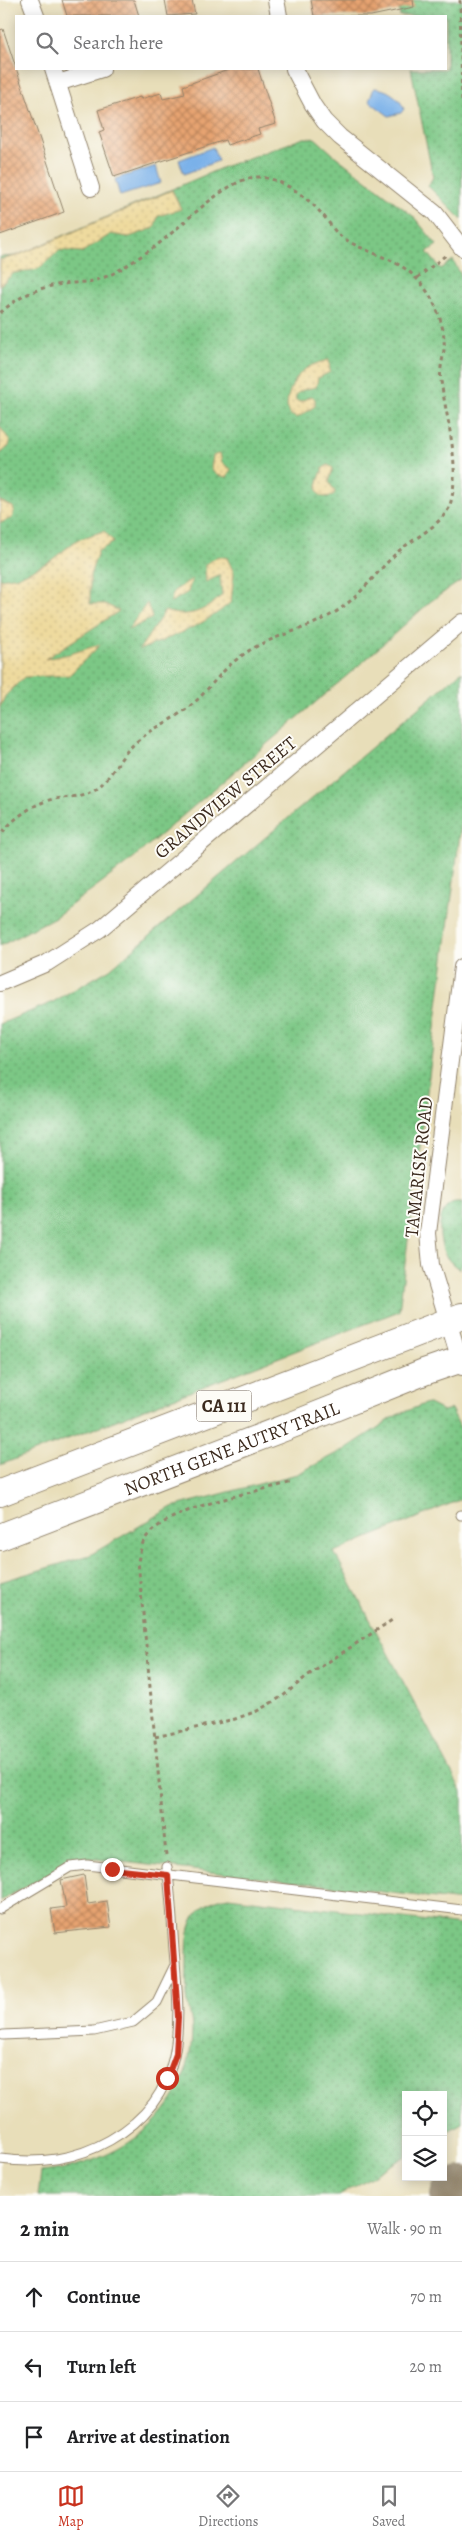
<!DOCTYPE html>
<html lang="en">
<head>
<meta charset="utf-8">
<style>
	:root { --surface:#fff; --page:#f6f6f6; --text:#202124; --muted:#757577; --line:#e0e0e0; --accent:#c8321e }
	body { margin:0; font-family:Alegreya,serif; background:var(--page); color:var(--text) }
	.controls { position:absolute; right:15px; bottom:15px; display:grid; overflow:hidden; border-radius:0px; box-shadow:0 2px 12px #0003 }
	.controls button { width:45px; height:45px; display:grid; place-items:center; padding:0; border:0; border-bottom:1px solid var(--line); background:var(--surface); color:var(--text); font:25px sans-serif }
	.stop { position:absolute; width:15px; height:15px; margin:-11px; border:4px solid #c8321e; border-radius:50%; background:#fff }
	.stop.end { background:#c8321e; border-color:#fff; box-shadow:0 1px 5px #0008 }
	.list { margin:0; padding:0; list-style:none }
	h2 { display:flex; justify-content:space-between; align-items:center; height:65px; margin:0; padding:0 20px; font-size:21px }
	h2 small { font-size:16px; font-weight:400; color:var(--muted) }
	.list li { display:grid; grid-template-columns:32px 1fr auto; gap:15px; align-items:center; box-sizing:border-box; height:70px; padding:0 20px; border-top:1px solid var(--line) }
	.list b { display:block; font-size:19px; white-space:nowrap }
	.list em { font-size:16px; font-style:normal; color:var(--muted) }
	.icon { flex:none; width:28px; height:28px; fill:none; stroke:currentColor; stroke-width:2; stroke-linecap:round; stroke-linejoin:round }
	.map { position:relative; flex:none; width:462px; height:2196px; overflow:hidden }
	.search { position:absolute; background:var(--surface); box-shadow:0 2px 12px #0003; left:15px; right:15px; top:15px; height:55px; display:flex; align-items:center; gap:12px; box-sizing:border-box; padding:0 18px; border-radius:0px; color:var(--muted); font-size:19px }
	.sheet { height:275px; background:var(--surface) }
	nav { display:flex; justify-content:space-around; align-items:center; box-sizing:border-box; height:70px; border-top:1px solid var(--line); background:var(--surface); font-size:14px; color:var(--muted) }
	nav a { display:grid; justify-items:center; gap:2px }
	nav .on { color:var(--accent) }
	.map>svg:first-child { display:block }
</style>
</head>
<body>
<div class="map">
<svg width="462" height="2196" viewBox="0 0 462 2196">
	<defs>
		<pattern id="grass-dots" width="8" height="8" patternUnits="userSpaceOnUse" patternTransform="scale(1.25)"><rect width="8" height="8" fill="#7cc785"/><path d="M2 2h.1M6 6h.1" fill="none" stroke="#67a26c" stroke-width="1.8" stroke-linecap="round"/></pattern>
		<pattern id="sand-dots" width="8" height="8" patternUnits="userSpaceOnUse" patternTransform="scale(1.25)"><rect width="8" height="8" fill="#eeda9e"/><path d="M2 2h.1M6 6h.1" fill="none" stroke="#cdbb88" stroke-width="1.8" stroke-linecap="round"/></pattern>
		<pattern id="building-cross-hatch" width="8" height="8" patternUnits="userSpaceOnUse" patternTransform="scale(1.25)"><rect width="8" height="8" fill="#e6a371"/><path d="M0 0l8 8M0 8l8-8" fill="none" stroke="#bc855c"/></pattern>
	</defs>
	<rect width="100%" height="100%" fill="#fdfcf7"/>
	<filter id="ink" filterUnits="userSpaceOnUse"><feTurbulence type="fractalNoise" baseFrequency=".02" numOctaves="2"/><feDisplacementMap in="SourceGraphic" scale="10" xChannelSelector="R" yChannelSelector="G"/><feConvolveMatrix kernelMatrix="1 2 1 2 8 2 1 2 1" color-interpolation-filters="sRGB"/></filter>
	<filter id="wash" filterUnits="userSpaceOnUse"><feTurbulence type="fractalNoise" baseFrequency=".0096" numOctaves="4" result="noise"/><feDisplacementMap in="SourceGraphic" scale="20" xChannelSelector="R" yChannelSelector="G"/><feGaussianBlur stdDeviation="1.12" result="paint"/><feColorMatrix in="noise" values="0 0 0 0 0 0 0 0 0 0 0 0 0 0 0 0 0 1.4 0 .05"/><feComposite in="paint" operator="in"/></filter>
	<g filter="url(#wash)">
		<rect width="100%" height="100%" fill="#e8deb9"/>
		<!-- grass -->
		<path fill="url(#grass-dots)" stroke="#5c7852" d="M397,0H462V220L428,186L433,177L411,69H446V16H400Z
			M304,138H315L334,155L413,216L437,245L427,252L441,269L453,260L462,277V580L431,601L364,661L125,865L55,917L0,946V257L16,256L226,166Z
			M462,671V817L399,1311L0,1465V1024L51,1003L110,969Z
			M455,1203H462V1264L459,1269C453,1265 449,1261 445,1255C438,1240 435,1207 455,1203Z
			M427,1403L443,1411L451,1409L462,1431V1499L334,1552L462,1792V1901L80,1857L0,1901V1582L90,1555L172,1507L297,1474L344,1450L397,1415Z
			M228,1897L462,1925V2123L443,2134V2095H406V2156L339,2196H38L41,2172C119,2164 191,2116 192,2030C192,2019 188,2008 187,1997C186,1985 187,1974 187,1962C187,1929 189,1904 228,1897Z"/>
		<!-- sand -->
		<path fill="url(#sand-dots)" stroke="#94825e" d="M172,190L181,209L158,216L154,228L129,237L111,234L82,252L60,250L38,269L14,273L0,285V260L16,256Z
			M329,360L330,372L318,378L316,387C307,389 297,389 295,399L299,402L312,396L315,399V406L297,418L289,414C283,402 293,379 303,371C308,366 322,361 329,360Z
			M0,427L10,441L9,446L0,454Z
			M220,453L222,463L231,469L227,477L217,475L211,468L213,456Z
			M328,465L333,468L329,482L335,492L333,496L323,497L318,493L317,485L323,468Z
			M0,501L13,507L14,511L12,518L0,523Z
			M104,531L114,542L98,551L90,575V604H105L119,611L45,659L70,654L101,644L69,675L24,677L5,696L0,707V579L20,576L49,562L77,540Z
			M218,556L227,558L234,573L231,602C204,626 173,636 139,650L165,611C187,619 207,611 222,595L220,575L206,582L205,565Z
			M192,579L188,592L170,603L174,591Z
			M147,603L152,618L128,630Z"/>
		<!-- water -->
		<path fill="#7ab1e9" stroke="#5a6e84" d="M374,88C386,88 400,97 404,109L401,113L389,116L369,101Z
			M213,147L218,161L184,174L179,160Z
			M156,166L161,183L120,196L115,179Z"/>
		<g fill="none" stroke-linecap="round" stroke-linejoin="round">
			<!-- taxiway -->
			<path stroke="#92846c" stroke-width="54" d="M457,2196L462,2193"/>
		</g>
		<g id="blocks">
			<!-- building -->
			<path fill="url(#building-cross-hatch)" d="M62,0H134L139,16H67Z
				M165,0H192L195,14L168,16Z
				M311,0H413L414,7L371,16H314Z
				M3,29L64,212L0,235V30Z
				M231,69H258L276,124L258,129L260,134L227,145L225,140L114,177L99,132L104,130L98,110L140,97L141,99L161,93L163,99L185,94L183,86Z
				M84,1875L88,1904L107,1901L111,1927L55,1933L51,1909L66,1907L61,1880Z"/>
		</g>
	</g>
	<g filter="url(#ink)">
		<use href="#blocks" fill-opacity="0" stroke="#92846c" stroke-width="1"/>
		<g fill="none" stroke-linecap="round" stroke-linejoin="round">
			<defs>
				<path id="service" d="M461,1515H462
					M0,1909L70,1867L87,1865L462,1910
					M3,2035L94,2031L133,2022L157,2002L174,1967
					M0,2159C40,2164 75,2160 110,2140C187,2096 181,2028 174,1950C172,1922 171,1894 167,1867"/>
				<path id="minor" d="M30,0L36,16
					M276,0L279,16
					M53,69L91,188
					M294,69L313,105L324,121L340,137L435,213L462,248
					M58,83L102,69
					M462,967L428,1233L431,1265L462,1367
					M0,983L47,963L100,929L462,622"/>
				<g id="primary">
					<path d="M0,1493L462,1316"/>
					<path id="s1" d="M0,1537L297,1423L424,1372L462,1359"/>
				</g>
			</defs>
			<!-- service casing -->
			<use href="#service" stroke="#92846c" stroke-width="11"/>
			<!-- minor casing -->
			<use href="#minor" stroke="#92846c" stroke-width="18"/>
			<!-- primary casing -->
			<use href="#primary" stroke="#92846c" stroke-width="28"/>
			<!-- path -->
			<path stroke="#92846c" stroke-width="3" stroke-dasharray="4 4" stroke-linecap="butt" d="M460,0L462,104
				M417,278L446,255
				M0,313C19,296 38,287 64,284C75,282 86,283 96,280C116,275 136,259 153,248C179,230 228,175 260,177C282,179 306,196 321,213C327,219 331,227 337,233C360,253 394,255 416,278C433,294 446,325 444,349C443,360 439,370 441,381C447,421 462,470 449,508C438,527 416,537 400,550C376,571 363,595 334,613C304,632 268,635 240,657C220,671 208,692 189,707C170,722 147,730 130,748C118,760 111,778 97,788C84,797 68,797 53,799C32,804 13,819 0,835
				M155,1737L235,1719L257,1711L283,1696L307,1676L395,1618
				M166,1855L138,1561C140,1554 141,1545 145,1539C166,1507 256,1492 293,1482"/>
			<!-- service -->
			<use href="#service" stroke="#fff" stroke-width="9"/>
			<!-- minor -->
			<use href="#minor" stroke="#fff" stroke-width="16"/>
			<!-- primary -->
			<use href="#primary" stroke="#fff" stroke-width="26"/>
		</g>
	</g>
	<g fill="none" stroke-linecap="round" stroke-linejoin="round" filter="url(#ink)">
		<!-- route -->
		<path stroke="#c8321e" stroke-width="6" d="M112,1869L168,1875L178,2017L176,2054L167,2078"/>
	</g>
	<g text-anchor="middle" stroke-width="4" stroke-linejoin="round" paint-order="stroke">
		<!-- shield labels -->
		<rect fill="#fdfcf7" stroke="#75695f" stroke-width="1" x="196.5" y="1390.5" width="55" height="31" rx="4"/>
		<g font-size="18" font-weight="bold" fill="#3b2a1e">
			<text x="224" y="1412">CA 111</text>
		</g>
		<!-- street labels -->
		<g font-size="19" fill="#3b2a1e" stroke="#fdfcf7">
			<text transform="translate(225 797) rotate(-40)" y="7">GRANDVIEW STREET</text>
			<text transform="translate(418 1167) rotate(-84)" y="7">TAMARISK ROAD</text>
			<text dy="7" stroke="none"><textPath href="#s1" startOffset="248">NORTH GENE AUTRY TRAIL</textPath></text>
		</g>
	</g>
</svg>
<div class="controls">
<button><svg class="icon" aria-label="locate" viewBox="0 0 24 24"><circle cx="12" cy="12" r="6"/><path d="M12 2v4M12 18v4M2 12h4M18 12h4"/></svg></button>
<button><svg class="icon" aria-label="layers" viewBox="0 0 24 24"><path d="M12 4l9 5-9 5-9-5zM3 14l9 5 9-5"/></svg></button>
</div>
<div class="stop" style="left:167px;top:2078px"></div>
<div class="stop end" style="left:112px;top:1869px"></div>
<div class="search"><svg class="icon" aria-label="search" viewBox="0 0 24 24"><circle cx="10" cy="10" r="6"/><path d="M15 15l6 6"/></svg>Search here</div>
</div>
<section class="sheet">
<h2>2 min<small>Walk · 90 m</small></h2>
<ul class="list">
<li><svg class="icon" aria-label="ahead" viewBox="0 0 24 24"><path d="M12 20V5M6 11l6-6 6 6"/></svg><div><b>Continue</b></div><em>70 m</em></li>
<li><svg class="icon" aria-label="left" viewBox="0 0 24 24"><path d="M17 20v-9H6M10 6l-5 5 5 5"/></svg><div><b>Turn left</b></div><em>20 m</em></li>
<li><svg class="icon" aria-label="arrive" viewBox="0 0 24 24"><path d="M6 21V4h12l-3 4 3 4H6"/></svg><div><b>Arrive at destination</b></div></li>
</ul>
</section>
<nav>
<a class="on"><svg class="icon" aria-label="map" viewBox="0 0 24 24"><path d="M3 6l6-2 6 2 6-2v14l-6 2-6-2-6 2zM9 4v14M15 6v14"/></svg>Map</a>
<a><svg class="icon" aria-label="directions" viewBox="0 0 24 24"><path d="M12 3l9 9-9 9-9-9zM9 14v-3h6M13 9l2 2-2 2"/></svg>Directions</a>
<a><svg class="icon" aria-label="saved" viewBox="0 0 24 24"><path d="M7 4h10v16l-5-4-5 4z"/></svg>Saved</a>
</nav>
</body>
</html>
